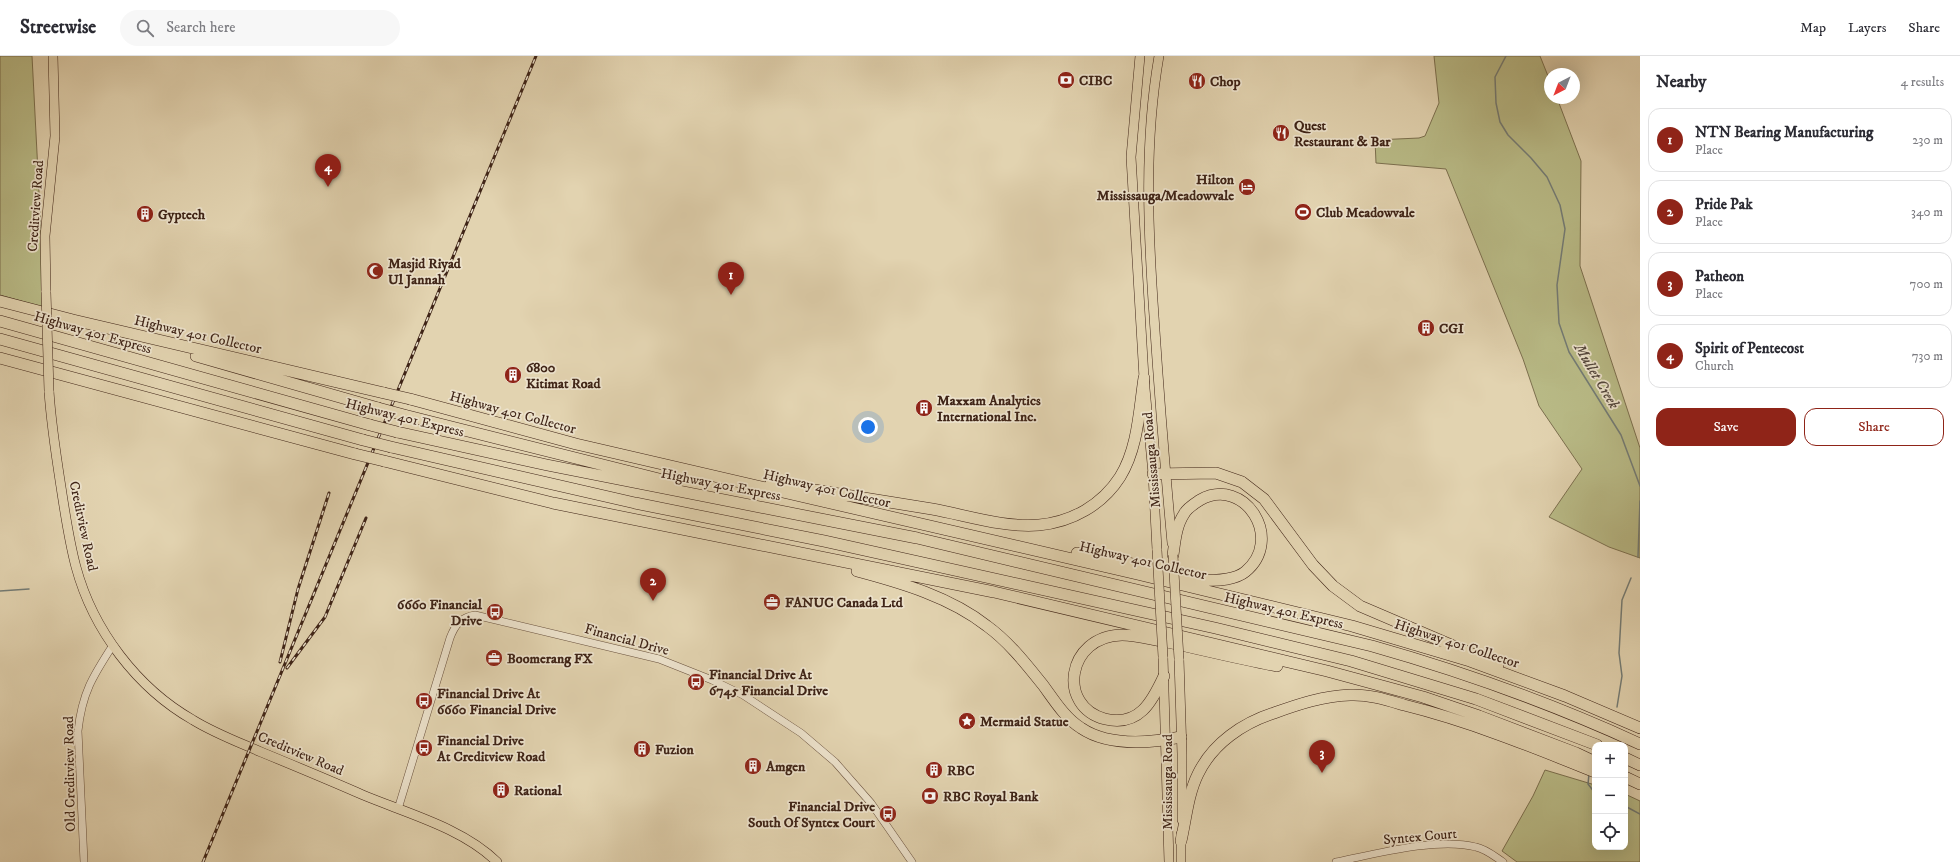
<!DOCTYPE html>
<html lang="en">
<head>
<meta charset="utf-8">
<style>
	:root { --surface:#fff; --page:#f7f7f7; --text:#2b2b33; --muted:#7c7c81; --line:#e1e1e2; --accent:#8f2418 }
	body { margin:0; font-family:"IM FELL DW Pica",serif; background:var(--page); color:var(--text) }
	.controls { position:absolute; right:12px; bottom:12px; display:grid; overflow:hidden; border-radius:8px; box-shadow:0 4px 16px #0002 }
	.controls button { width:36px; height:36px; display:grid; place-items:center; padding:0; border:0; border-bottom:1px solid var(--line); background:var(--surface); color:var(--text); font:20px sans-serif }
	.compass { position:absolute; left:1544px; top:12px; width:36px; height:36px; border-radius:50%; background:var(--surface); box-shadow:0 4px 16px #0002; rotate:222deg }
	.you { position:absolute; left:868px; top:371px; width:14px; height:14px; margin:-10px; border:3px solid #fff; border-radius:50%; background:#1a73e8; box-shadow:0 0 0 6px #1a73e833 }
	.badge { display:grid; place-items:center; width:26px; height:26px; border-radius:50%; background:var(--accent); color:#fff; font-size:13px; font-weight:700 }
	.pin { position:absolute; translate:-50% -33px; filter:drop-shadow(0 1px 2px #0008) }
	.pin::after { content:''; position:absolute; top:21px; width:14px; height:12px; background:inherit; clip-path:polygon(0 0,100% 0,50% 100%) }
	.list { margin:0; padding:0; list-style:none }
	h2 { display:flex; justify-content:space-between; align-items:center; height:52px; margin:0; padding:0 16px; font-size:17px }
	h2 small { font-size:13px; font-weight:400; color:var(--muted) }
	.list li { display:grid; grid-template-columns:26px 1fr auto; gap:12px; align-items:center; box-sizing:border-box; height:64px; margin:0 8px 8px; padding:0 8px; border:1px solid var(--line); border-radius:12px }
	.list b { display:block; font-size:15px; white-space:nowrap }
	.list p { margin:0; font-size:13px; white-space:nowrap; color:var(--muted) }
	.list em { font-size:13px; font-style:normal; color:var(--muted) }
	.actions { display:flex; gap:8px; padding:12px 16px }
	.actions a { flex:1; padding:9px 0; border:1px solid var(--accent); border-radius:12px; text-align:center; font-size:14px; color:var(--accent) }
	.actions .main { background:var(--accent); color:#fff }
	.icon { flex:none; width:22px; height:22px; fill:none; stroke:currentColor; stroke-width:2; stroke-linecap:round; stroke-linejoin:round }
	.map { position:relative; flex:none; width:1640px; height:806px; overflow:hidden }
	header { display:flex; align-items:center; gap:24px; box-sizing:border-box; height:56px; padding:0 20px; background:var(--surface); border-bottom:1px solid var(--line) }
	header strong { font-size:19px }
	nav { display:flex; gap:22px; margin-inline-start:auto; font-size:14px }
	.search { width:280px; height:36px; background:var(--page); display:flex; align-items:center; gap:10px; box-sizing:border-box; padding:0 14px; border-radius:22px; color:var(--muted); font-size:15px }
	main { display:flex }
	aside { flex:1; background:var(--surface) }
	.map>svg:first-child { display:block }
</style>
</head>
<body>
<header>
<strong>Streetwise</strong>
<div class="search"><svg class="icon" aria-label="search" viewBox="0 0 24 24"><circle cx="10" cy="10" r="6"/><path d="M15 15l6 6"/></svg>Search here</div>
<nav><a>Map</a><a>Layers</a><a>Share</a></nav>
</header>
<main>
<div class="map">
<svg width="1640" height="806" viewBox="0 0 1640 806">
	<rect width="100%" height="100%" fill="#e2d3b0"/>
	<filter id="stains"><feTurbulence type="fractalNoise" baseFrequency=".005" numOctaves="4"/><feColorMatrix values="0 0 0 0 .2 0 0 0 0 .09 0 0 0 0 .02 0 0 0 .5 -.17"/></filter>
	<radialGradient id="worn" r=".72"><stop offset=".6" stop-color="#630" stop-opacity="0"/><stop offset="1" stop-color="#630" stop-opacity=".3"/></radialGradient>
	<!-- green -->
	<path fill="#b9bb87" stroke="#7c704f" d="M0,0H32L45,252L0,239Z
		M1434,0H1540L1550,25V42H1557L1581,105L1580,210L1640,392V502L1609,491L1549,461L1582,413L1539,350L1523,303L1446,113L1376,107L1375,84L1419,82L1425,80L1439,47Z
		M1545,714L1595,729V791H1625V738L1640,745V806H1517L1502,795L1533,740Z"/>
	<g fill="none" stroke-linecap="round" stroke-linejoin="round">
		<!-- stream -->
		<path stroke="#747c76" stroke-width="1.5" d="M1506,0L1495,21L1496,47L1500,66L1508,79L1531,102L1547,121L1560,149L1565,173L1557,229L1559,267L1569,296L1621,379L1640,430
			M1638,501L1640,445
			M0,535L29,533
			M1617,651L1622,620L1619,597L1622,544L1631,522
			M1589,718L1588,728L1595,737
			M1625,750L1640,758"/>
		<defs>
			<path id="minor" d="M398,753L450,582C455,569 461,561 475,559L659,603L712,624L743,639L801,677L835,706L871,747L912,806
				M84,806L78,675C82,637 93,620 113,589
				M1336,806C1375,798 1437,781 1476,791C1486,793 1494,800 1503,806"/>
			<path id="major" d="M1140,0L1131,101L1144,322L1153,418L1157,494
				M1159,0C1144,86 1148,174 1154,260C1159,336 1165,412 1172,487
				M46,236L45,180L55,80L53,0
				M49,335C51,367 56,399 61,431C65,457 69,485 76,511C93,574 137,632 193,664C214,677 238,686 261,696C295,710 329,724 363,739C406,757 463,772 497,806
				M1163,601L1169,806
				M1179,603L1182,698V764
				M1181,806V778"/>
			<path id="highway" d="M0,245L73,264L384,337
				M0,265L370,369
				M0,283L363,384
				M196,300L378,352
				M0,302L355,398
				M410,343L576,388L1137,518L1352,570L1470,605L1565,640L1640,672
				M404,359L675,427
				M397,376L547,409L917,482L1372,590C1464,616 1553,648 1640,688
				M391,391L635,447L824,485L1215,572L1351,605L1476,643L1597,689
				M384,405L553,447L994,536L1327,615L1423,641L1479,660L1576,697L1595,706
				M1153,418L1216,417L1242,426L1264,443L1313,509L1333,530L1360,550L1498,609
				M771,427C824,436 878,444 932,453C966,459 1004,472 1039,469C1072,466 1102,449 1120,421C1138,392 1139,355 1144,322
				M1077,497C1108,501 1138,510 1169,516C1181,519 1194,523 1207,524C1219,525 1236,523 1245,516C1285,484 1245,419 1200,444C1194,448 1187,452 1184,458C1176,470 1175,485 1173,499
				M857,515C902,527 950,541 987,570C1009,586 1026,608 1043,629C1054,644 1065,662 1081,672C1109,691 1150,687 1181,681
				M1164,620C1152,646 1139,671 1105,663C1057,651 1066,580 1122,579C1137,579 1153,584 1167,586C1204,594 1240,603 1277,610
				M1625,702L1640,709
				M1625,721L1640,728
				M1181,785C1186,763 1188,738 1198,718C1213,687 1243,667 1274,657C1299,648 1323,640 1350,639C1368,638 1387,644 1404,649C1469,665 1533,691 1595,716"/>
		</defs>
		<!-- minor casing -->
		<use href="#minor" stroke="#68503d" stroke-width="8"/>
		<!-- major casing -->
		<use href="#major" stroke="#3f2417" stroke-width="10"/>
		<!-- highway casing -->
		<use href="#highway" stroke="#3f2417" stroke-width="12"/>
		<!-- minor -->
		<use href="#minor" stroke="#ece2cc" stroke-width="7"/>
		<!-- major -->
		<use href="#major" stroke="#e2d3b0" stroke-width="9"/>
		<!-- highway -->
		<use href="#highway" stroke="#e2d3b0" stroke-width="11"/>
		<defs>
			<path id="rail" d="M280,606L298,533L329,437
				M287,612L325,561L366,462
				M203,806L536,0"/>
		</defs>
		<!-- rail casing -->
		<use href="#rail" stroke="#3f2417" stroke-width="3"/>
		<!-- rail -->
		<use href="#rail" stroke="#ece2cc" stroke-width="1.5" stroke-dasharray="4.5" stroke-linecap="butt"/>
		<defs>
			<path id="major-bridge" d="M46,236L49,335
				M1157,494L1163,601
				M1173,499L1179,603"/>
			<path id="highway-bridge" d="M384,337L410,343
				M378,352L404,359
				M370,369L397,376
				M363,384L391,391
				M355,398L384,405"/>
		</defs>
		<!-- major-bridge casing -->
		<use href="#major-bridge" stroke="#3f2417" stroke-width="10" stroke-linecap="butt"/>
		<!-- highway-bridge casing -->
		<use href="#highway-bridge" stroke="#3f2417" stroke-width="12" stroke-linecap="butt"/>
		<!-- major-bridge -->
		<use href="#major-bridge" stroke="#e2d3b0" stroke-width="9"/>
		<!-- highway-bridge -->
		<use href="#highway-bridge" stroke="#e2d3b0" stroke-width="11"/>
	</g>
	<!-- icons -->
	<defs>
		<symbol id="bank-disc" viewBox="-11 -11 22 22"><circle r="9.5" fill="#8f2418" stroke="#ece2cc"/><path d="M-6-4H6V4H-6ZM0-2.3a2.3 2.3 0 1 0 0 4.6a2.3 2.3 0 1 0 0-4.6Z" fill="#fff"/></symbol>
		<symbol id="restaurant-disc" viewBox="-11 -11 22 22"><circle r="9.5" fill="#8f2418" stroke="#ece2cc"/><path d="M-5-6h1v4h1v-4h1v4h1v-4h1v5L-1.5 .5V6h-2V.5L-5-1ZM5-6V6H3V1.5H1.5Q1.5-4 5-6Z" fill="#fff"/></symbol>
		<symbol id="hotel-disc" viewBox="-11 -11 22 22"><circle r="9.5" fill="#8f2418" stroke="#ece2cc"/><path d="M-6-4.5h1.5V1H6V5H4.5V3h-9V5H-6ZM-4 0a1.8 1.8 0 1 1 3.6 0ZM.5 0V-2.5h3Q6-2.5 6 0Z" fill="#fff"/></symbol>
		<symbol id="stadium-disc" viewBox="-11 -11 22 22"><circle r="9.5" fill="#8f2418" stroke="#ece2cc"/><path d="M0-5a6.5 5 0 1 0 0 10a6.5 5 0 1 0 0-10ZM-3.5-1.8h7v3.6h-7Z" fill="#fff"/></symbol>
		<symbol id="building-disc" viewBox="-11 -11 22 22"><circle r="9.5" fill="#8f2418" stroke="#ece2cc"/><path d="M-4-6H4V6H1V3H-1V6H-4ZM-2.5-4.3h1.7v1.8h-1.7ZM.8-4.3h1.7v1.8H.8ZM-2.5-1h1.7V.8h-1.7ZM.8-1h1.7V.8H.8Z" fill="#fff"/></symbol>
		<symbol id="mosque-disc" viewBox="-11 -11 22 22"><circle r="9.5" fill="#8f2418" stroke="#ece2cc"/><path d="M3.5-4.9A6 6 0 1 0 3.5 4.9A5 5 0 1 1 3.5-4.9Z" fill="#fff"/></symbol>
		<symbol id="office-disc" viewBox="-11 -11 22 22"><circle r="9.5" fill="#8f2418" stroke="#ece2cc"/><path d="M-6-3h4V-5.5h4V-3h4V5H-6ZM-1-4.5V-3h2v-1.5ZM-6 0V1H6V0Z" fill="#fff"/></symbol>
		<symbol id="bus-disc" viewBox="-11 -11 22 22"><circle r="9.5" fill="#8f2418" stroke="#ece2cc"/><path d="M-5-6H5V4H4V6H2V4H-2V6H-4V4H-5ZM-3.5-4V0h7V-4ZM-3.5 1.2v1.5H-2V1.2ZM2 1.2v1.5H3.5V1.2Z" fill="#fff"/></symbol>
		<symbol id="sight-disc" viewBox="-11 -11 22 22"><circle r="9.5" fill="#8f2418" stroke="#ece2cc"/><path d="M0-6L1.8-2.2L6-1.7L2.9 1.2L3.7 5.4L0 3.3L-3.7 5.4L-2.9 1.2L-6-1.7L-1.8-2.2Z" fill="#fff"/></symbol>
	</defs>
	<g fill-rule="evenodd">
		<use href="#bank-disc" x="1056" y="14" width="20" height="20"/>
		<use href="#restaurant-disc" x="1187" y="15" width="20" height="20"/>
		<use href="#restaurant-disc" x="1271" y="67" width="20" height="20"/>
		<use href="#hotel-disc" x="1237" y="121" width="20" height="20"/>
		<use href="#stadium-disc" x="1293" y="146" width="20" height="20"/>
		<use href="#building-disc" x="135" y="148" width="20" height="20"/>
		<use href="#mosque-disc" x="365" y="205" width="20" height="20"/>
		<use href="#building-disc" x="1416" y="262" width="20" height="20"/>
		<use href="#building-disc" x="503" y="309" width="20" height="20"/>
		<use href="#building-disc" x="914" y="342" width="20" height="20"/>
		<use href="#office-disc" x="762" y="536" width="20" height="20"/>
		<use href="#bus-disc" x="485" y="546" width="20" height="20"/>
		<use href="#office-disc" x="484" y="592" width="20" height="20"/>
		<use href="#bus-disc" x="686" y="616" width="20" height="20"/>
		<use href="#bus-disc" x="414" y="635" width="20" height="20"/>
		<use href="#sight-disc" x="957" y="655" width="20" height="20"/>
		<use href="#bus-disc" x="414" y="682" width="20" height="20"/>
		<use href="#building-disc" x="632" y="683" width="20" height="20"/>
		<use href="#building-disc" x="743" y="700" width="20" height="20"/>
		<use href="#building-disc" x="924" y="704" width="20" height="20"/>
		<use href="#building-disc" x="491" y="724" width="20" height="20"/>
		<use href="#bank-disc" x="920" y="730" width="20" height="20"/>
		<use href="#bus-disc" x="878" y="748" width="20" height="20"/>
	</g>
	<g text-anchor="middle" stroke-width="3.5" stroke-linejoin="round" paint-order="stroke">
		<!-- poi labels -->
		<g font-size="14" font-weight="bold" fill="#3f2417" stroke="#ece2cc" text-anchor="start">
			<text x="1079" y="29">CIBC</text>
			<text x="1210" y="30">Chop</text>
			<text x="1294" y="74">Quest<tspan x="1294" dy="16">Restaurant &amp; Bar</tspan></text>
			<text x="1234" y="128" text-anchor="end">Hilton<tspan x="1234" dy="16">Mississauga/Meadowvale</tspan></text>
			<text x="1316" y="161">Club Meadowvale</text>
			<text x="158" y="163">Gyptech</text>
			<text x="388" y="212">Masjid Riyad<tspan x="388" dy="16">Ul Jannah</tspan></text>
			<text x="1439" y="277">CGI</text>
			<text x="526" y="316">6800<tspan x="526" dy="16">Kitimat Road</tspan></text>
			<text x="937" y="349">Maxxam Analytics<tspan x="937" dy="16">International Inc.</tspan></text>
			<text x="785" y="551">FANUC Canada Ltd</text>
			<text x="482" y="553" text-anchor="end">6660 Financial<tspan x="482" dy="16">Drive</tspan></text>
			<text x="507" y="607">Boomerang FX</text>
			<text x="709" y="623">Financial Drive At<tspan x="709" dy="16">6745 Financial Drive</tspan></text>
			<text x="437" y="642">Financial Drive At<tspan x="437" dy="16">6660 Financial Drive</tspan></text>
			<text x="980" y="670">Mermaid Statue</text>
			<text x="437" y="689">Financial Drive<tspan x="437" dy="16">At Creditview Road</tspan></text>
			<text x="655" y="698">Fuzion</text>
			<text x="766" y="715">Amgen</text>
			<text x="947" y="719">RBC</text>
			<text x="514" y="739">Rational</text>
			<text x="943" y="745">RBC Royal Bank</text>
			<text x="875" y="755" text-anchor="end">Financial Drive<tspan x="875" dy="16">South Of Syntex Court</tspan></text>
		</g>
		<!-- street labels -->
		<g font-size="14" fill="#3f2417" stroke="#ece2cc">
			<text transform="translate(35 150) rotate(-86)" y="5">Creditview Road</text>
			<text transform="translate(93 276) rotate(16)" y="5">Highway 401 Express</text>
			<text transform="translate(198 278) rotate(13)" y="5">Highway 401 Collector</text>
			<text transform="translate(513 356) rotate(15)" y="5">Highway 401 Collector</text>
			<text transform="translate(405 361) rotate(14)" y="5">Highway 401 Express</text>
			<text transform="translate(1151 404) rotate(-95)" y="5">Mississauga Road</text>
			<text transform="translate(721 428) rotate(11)" y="5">Highway 401 Express</text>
			<text transform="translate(827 432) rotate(13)" y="5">Highway 401 Collector</text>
			<text transform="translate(84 470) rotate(78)" y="5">Creditview Road</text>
			<text transform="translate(1143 504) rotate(13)" y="5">Highway 401 Collector</text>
			<text transform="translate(1284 554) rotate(13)" y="5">Highway 401 Express</text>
			<text transform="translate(627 583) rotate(15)" y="5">Financial Drive</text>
			<text transform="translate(1457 587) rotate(18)" y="5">Highway 401 Collector</text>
			<text transform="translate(301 697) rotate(23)" y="5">Creditview Road</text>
			<text transform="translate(69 718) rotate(-91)" y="5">Old Creditview Road</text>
			<text transform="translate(1167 726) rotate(-90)" y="5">Mississauga Road</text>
			<text transform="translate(1420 780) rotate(-5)" y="5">Syntex Court</text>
		</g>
		<!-- water labels -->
		<g font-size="15" font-style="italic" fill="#55483e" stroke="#ece2cc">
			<text transform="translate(1597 320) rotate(59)" y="5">Mullet Creek</text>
		</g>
	</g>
	<rect width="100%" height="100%" filter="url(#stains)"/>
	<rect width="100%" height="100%" fill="url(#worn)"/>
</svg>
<div class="controls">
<button>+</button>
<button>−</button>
<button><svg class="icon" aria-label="locate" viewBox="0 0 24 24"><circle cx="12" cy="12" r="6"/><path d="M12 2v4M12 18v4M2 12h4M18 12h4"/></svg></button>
</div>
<svg class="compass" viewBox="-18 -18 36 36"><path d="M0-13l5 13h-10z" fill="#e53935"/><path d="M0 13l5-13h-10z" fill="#7c7c81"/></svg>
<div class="you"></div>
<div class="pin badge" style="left:731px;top:239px">1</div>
<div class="pin badge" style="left:653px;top:545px">2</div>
<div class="pin badge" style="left:1322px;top:717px">3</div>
<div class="pin badge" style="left:328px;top:131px">4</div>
</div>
<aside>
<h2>Nearby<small>4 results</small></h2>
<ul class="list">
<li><span class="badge">1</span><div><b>NTN Bearing Manufacturing</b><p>Place</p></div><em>230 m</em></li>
<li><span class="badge">2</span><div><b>Pride Pak</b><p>Place</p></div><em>340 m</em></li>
<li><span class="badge">3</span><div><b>Patheon</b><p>Place</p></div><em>700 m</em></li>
<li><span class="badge">4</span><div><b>Spirit of Pentecost</b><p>Church</p></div><em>730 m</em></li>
</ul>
<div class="actions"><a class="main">Save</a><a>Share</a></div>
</aside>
</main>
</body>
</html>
